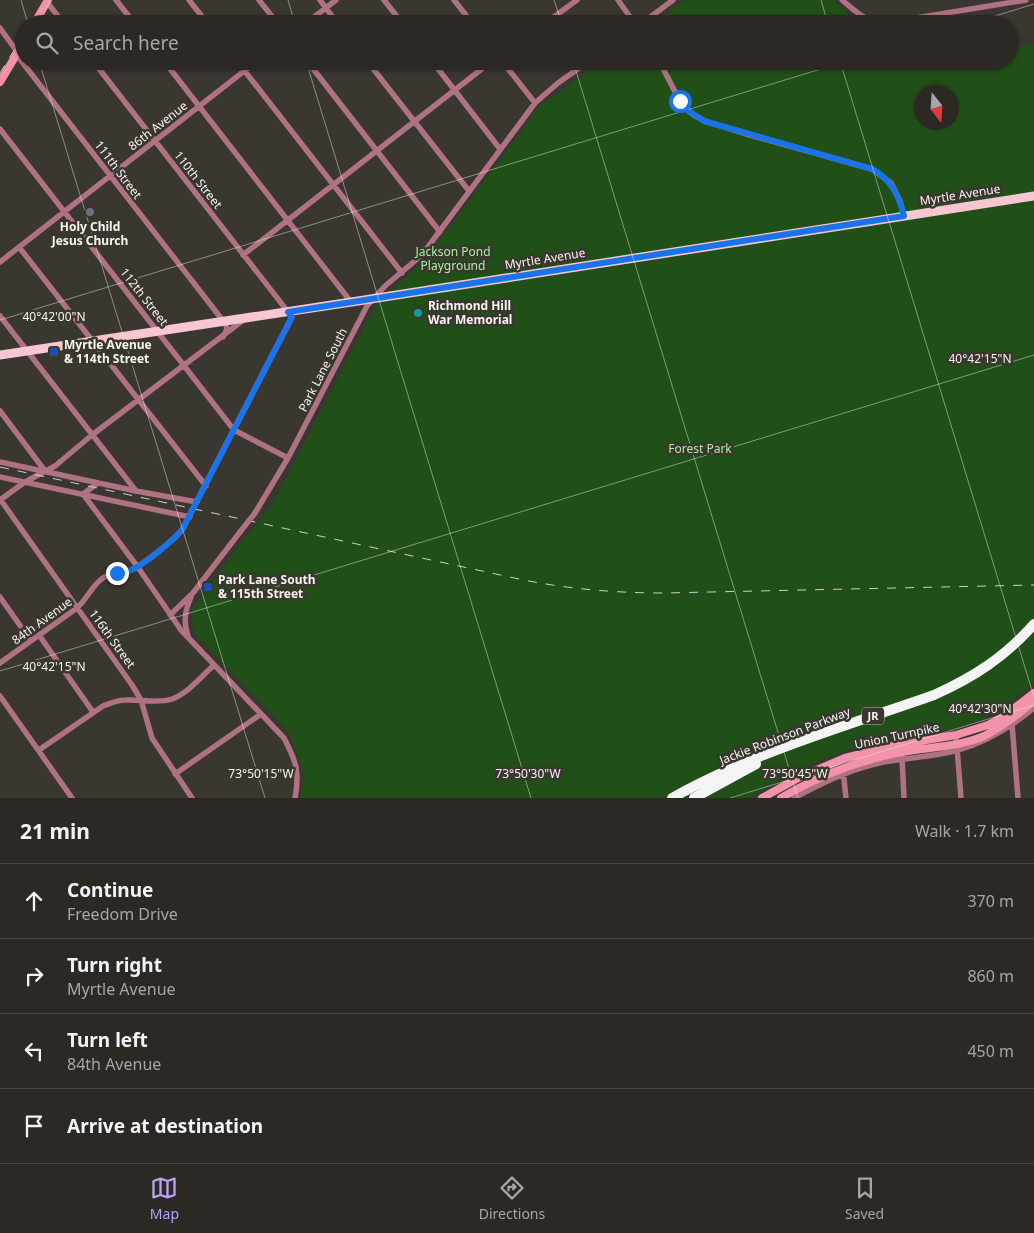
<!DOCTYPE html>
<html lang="en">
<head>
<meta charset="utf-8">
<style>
	:root { --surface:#2c2824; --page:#34302c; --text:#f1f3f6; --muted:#a6a6a6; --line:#484441; --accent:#bca0f2 }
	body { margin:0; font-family:"Noto Sans",sans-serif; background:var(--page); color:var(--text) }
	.compass { position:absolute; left:914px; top:85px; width:45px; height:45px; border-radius:50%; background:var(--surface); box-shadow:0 1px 4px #0004; rotate:163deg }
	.stop { position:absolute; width:15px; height:15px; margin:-11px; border:4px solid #1a73e8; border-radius:50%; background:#fff }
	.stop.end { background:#1a73e8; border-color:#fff; box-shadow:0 1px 5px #0008 }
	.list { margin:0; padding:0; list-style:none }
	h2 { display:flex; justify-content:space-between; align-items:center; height:65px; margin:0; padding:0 20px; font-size:21px }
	h2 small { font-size:16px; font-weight:400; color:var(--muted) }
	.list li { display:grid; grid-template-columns:32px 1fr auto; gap:15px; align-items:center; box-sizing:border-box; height:75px; padding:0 20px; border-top:1px solid var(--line) }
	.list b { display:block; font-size:19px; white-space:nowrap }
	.list p { margin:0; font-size:16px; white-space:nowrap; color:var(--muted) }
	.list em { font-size:16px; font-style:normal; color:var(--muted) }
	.icon { flex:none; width:28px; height:28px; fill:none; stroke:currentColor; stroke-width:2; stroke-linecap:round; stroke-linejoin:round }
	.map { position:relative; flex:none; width:1034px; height:798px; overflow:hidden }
	.search { position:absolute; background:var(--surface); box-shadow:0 1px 4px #0004; left:15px; right:15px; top:15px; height:55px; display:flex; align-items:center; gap:12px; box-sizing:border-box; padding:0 18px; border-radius:28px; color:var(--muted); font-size:19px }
	.sheet { height:365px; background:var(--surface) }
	nav { display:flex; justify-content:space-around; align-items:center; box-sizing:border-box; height:70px; border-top:1px solid var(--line); background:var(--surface); font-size:14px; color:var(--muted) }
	nav a { display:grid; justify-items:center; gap:2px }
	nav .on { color:var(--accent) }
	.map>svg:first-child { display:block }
</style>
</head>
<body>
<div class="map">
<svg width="1034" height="798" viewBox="0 0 1034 798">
	<rect width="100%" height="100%" fill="#3a3630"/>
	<!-- green -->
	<path fill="#214f18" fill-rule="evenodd" d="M685,0H833L859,24H652Z
		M1034,44V684C1016,697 997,713 976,722C951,733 921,732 894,737C842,748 795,770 750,798H301L304,776L290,734L193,632L192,609L248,533L250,532L273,503L376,305L428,256L540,106L601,61H1010V48ZM922,92H952V122H922Z"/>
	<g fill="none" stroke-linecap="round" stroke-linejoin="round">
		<!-- street -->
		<path stroke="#af7282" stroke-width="5.5" d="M116,0L135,24
			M189,0L208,24
			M259,0L278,24
			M320,0L338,24
			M384,0L403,24
			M454,0L473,24
			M618,0L635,24
			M842,0C861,16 865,22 891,22L1026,0
			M47,2L64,24
			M305,24L336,0
			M544,24L577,0
			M641,24L673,0
			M0,28L18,53L19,58L224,322C229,328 226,331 223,337
			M164,61L351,302
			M237,61L402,273
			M307,61L440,232
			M367,61L469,191
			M432,61L500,149
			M502,61L535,103
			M659,61L680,101L686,109L695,116L705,121L746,134L872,169L891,183L900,201L904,216
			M0,129L234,430L288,458
			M19,247L206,486
			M243,255L492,61
			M0,262L257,61
			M0,316L136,491
			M0,411L45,471
			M0,462L136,491L197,502
			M0,477L190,517
			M98,483L83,494L137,566L181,630L284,738C296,761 300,772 295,798
			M0,499L132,685L141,700L152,738L192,798
			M0,500L25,482L55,466L92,435L246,318
			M255,513L288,458L367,306L385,286L422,255L535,103L558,83L589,61
			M0,597L31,641
			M170,615L193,593L240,532
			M39,635L93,712
			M188,636C183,621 185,611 191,597
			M0,663L77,608C88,598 92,585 103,578C111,572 121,574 129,571C142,566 173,541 182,530L292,317L93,61
			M0,696L72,798
			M1012,724L1018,798
			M956,735L961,798
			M39,750L103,706C111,703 117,700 126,700C140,699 157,704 172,699C188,693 202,676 214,665
			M902,757L904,798
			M843,770L846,798
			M175,774L261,714
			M794,798C820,784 846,771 875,764C902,757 931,758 958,750C986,742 1011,727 1034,708"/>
		<!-- secondary -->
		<path stroke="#f292ab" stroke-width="8" d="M34,24L48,0
			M0,82L24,42
			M762,798L800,777L845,758L897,745L956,735L988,725L1003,717L1034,693
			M781,798C818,776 860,760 902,752C928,747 959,747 984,736C1002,727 1018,714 1034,701"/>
		<!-- primary -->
		<path stroke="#f8c6d1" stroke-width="9" d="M0,355L358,301L1034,196"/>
		<!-- highway -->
		<path stroke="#f4f4f4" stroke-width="10" d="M672,798C754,752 846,726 934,695C974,677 1005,657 1034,624
			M694,798L756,764"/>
		<!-- rail -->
		<path stroke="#d1cdc9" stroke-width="1" stroke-dasharray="9 9" stroke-linecap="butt" d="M36,24L51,0
			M0,73L24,34
			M0,467L519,579C567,589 615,593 664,593L1034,585"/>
		<!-- street-bridge -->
		<path stroke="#af7282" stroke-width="5.5" d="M240,532L255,513"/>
	</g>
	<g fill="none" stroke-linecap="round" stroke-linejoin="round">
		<!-- route -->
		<path stroke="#1a73e8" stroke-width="6" d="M117,573C121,572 126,572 129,571C143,566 172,541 182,530L292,317L288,312L904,216C899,196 891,179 872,169L704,121L686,109L680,101"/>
	</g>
	<!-- ticks -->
	<path fill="none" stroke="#f7f4f0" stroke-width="1" stroke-opacity="0.45" d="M21,0L28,24M288,0L295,24M554,0L562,24M821,0L828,24M969,24L1034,4M39,61L265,798M306,61L531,798M573,61L798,798M840,61L1034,697M0,320L847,61M0,671L1034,355M730,798L1034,705"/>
	<!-- markers -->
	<circle fill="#6b7280" stroke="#3a3630" stroke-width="2" cx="90" cy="212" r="5"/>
	<circle fill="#0f9aa8" stroke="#3a3630" stroke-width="2" cx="418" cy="313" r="5"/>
	<g fill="#1a4fb4" stroke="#3a3630" stroke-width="2">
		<rect x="49" y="347" width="10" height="10" rx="2.5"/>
		<rect x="203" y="582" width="10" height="10" rx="2.5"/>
	</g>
	<g text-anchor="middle" stroke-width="5" stroke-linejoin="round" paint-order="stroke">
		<!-- shield labels -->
		<rect fill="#3a3630" stroke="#bebbb6" stroke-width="1" x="862" y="707.5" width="22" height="17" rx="4"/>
		<g font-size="11" font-weight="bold" fill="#f7f4f0">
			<text x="873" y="720">JR</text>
		</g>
		<!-- street labels -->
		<g font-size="12" fill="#f7f4f0" stroke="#3a3630">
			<text transform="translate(158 126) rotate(-38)" y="4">86th Avenue</text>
			<text transform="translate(118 170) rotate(53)" y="4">111th Street</text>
			<text transform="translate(198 180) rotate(52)" y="4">110th Street</text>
			<text transform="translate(960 195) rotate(-9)" y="4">Myrtle Avenue</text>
			<text transform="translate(545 259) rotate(-9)" y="4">Myrtle Avenue</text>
			<text transform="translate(144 297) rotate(52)" y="4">112th Street</text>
			<text transform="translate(323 370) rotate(-63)" y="4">Park Lane South</text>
			<text transform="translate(42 621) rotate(-36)" y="4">84th Avenue</text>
			<text transform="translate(112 639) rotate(54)" y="4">116th Street</text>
			<text transform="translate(785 736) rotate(-21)" y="4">Jackie Robinson Parkway</text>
			<text transform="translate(897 736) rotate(-12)" y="4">Union Turnpike</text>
		</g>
		<!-- poi labels -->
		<g font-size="12" font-weight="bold" fill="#f7f4f0" stroke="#3a3630" text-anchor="start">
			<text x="90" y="231" text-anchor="middle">Holy Child<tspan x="90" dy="14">Jesus Church</tspan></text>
			<text x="428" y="310">Richmond Hill<tspan x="428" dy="14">War Memorial</tspan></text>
			<text x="64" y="349">Myrtle Avenue<tspan x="64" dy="14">&amp; 114th Street</tspan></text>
			<text x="218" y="584">Park Lane South<tspan x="218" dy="14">&amp; 115th Street</tspan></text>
		</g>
		<!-- park labels -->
		<g font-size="12" fill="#a5f397" stroke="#3a3630">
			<text x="453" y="256">Jackson Pond<tspan x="453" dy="14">Playground</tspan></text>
			<text x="700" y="453">Forest Park</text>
		</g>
	</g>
	<g font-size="12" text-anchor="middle" fill="#f7f4f0" stroke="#3a3630" stroke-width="5" stroke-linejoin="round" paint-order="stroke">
		<text x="54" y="321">40°42'00"N</text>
		<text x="980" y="363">40°42'15"N</text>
		<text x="54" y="671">40°42'15"N</text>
		<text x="980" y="713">40°42'30"N</text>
		<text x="261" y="778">73°50'15"W</text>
		<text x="528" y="778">73°50'30"W</text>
		<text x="795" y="778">73°50'45"W</text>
	</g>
</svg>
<svg class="compass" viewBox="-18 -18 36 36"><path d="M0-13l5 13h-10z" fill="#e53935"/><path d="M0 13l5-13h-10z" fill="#a6a6a6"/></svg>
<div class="stop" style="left:680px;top:101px"></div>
<div class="stop end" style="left:117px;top:573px"></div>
<div class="search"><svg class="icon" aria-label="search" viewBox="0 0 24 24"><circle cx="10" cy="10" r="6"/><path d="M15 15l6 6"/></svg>Search here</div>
</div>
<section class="sheet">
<h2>21 min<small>Walk · 1.7 km</small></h2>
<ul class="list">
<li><svg class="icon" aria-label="ahead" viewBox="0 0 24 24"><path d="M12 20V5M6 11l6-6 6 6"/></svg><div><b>Continue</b><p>Freedom Drive</p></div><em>370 m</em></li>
<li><svg class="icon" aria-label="right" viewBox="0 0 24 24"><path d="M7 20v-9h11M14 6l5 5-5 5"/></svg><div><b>Turn right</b><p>Myrtle Avenue</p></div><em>860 m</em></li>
<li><svg class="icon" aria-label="left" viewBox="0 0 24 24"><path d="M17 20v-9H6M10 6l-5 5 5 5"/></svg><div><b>Turn left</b><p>84th Avenue</p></div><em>450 m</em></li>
<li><svg class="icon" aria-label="arrive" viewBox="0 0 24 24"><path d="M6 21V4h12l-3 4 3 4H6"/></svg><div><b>Arrive at destination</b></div></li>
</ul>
</section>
<nav>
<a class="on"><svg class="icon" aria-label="map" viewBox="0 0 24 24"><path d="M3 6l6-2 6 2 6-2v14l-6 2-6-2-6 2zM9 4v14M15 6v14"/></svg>Map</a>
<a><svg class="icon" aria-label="directions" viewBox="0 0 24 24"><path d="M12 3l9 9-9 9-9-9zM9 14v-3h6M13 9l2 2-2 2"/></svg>Directions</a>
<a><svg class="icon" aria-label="saved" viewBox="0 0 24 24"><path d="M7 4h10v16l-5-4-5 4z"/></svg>Saved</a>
</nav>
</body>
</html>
